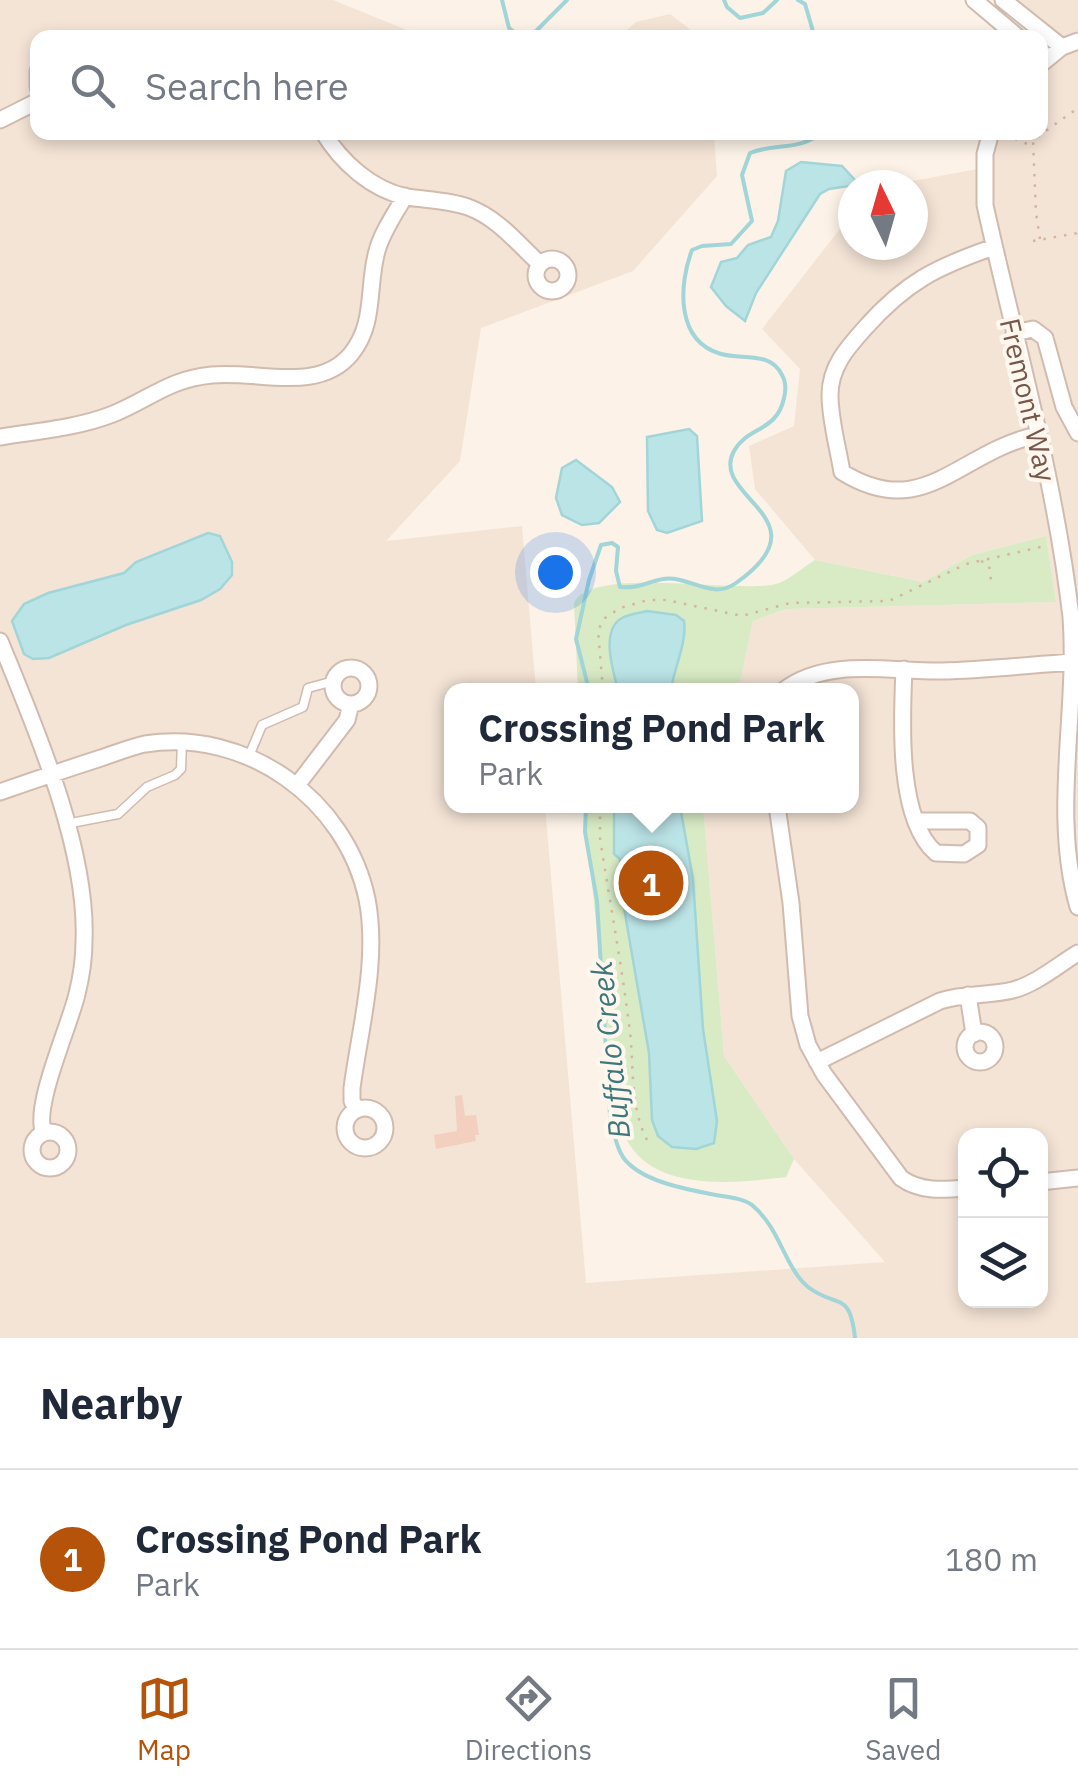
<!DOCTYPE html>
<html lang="en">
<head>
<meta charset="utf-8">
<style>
	:root { --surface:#fff; --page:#f2f2f3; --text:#1f2937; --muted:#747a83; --line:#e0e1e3; --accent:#b45309 }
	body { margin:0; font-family:"IBM Plex Sans",sans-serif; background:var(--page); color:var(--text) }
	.controls { position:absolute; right:30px; bottom:30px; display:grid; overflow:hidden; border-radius:20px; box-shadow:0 5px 15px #0003 }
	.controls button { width:90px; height:90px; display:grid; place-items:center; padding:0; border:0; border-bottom:2px solid var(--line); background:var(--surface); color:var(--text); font:50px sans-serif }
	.compass { position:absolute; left:838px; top:170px; width:90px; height:90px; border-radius:50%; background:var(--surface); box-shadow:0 5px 15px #0003; rotate:355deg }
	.you { position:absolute; left:555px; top:572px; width:35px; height:35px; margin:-25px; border:8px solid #fff; border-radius:50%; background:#1a73e8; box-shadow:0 0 0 15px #1a73e833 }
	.badge { display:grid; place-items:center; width:65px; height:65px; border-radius:50%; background:var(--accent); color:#fff; font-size:32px; font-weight:700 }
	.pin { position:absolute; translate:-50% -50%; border:5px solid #fff; box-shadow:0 2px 10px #0006 }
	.popup { position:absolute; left:444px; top:683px; width:415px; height:130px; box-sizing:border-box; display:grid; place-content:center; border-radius:20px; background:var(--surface); filter:drop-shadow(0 2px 8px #0005); font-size:32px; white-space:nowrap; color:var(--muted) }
	.popup b { font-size:38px; color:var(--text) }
	.popup::after { content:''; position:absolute; left:50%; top:100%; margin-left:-20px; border:20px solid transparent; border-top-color:var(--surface) }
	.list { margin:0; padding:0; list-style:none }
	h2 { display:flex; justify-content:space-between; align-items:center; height:130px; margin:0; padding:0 40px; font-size:42px }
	h2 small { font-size:32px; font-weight:400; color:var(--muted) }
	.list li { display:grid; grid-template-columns:65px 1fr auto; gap:30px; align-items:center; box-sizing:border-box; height:180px; padding:0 40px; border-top:2px solid var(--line) }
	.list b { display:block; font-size:38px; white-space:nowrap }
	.list p { margin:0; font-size:32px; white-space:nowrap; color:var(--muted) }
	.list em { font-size:32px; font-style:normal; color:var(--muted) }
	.icon { flex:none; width:55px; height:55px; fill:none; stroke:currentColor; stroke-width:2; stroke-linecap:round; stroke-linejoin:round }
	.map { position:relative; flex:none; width:1078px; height:1338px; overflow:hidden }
	.search { position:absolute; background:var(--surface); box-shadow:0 5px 15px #0003; left:30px; right:30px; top:30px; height:110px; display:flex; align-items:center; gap:25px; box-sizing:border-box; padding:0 35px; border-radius:20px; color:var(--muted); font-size:38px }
	.sheet { height:310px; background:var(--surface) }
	nav { display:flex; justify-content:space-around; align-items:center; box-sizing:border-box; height:140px; border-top:2px solid var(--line); background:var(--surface); font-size:28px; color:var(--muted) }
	nav a { display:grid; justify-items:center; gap:5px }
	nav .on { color:var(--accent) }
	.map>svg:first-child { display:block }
</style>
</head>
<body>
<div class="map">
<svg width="1078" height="1338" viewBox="0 0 1078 1338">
	<rect width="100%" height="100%" fill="#fcf2e7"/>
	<!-- residential -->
	<path fill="#f4e4d6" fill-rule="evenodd" d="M0,0H333L424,37L38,38V132L714,133L717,176L633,271L481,328L460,461L386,541L522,526L536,690H451V806H545L586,1283L885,1262L794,1159L724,1056L703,806H851V690L693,689L740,681L753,621L787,609L1056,602L1046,536L972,555L923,582L815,560L755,489L749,446L794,426L800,369L762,329L853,212V245H913V185H891L988,167L996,133L1040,132L1041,71L1052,62L1078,48V1338H0ZM966,1136H1040V1300H966Z
		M1017,0H1078V47L1056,33Z
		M670,14L700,37H619L636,22Z"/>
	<!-- green -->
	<path fill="#d8ebc5" d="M1046,536L1056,602L786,609L753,621L740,682L693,690H578L574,603C591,565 737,594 776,584C788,581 803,567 815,560L923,582L972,555Z
		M584,806H703L724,1056L794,1159L786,1177C736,1183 649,1194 624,1134C619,1123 617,1109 614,1097Z"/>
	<!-- water -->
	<path fill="#bbe4e7" stroke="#a1d5d8" stroke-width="2.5" d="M801,162L842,166L855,180L856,185L829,189L820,194L756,293L745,321L726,306L711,287L721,262L737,258L748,245L771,237L778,221L786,171Z
		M689,429L697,436L702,521L667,533L657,530L648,511L647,437Z
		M576,460L612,487L620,502L599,523L582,525L562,515L556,498L562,468Z
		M208,533L220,536L232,562V575L220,589L201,600L126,625L49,658L33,659L24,654L12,621L24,604L48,593L124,573L136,562Z
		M647,611L676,615L684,621C687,643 674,668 671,690H618C613,671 600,630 622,618C629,614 640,613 647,611Z
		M614,806H680L693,879L703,1029L717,1121L714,1143L696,1149L672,1147L658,1136L652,1120L649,1053L619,879L621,877L620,859L614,854Z"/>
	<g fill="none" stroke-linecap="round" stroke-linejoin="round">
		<!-- stream -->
		<path stroke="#a1d5d8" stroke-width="4" d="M502,0L509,28L518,35L535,32L567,0
			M724,0L727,7L740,18L763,13L777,0
			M798,0L805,4L815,38
			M589,690L576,639L589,580L601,545L612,543L618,547L616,571L620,587C638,589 647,582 663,579C690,575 711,601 736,583C828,518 708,498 734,451C748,426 777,432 784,398C786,390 786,382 782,375C770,351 743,360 721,354C675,341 679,284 692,250L702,246L731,244L752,221L742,175L750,153C775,143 801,151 822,132
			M586,806L585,832L597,901L610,1115C614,1130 616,1153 629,1164C649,1183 690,1190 716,1195C728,1197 742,1198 752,1205C780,1228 785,1268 808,1287C837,1309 850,1290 855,1338"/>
	</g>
	<!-- building -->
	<path fill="#f2cfbf" d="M462,1095L465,1116L476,1115L479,1135H475L476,1141L436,1149L434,1135L457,1131L455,1096Z"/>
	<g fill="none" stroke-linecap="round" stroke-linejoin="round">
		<defs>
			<path id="service" d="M249,756L262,725L303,707L308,688L334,681
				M66,824L118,814L147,787L175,775L181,769L182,742"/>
			<path id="minor" d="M974,0L1019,38
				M1003,0L1062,47
				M1040,65L1062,47L1078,41
				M38,71V87
				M0,120L38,101
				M323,132C341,162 372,190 407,197C427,200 448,200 468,207C498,218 517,243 540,264
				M991,132L985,154V205C1015,341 1055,478 1071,617C1078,713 1051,813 1078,907
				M994,247C936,267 906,282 865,328C847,348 830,367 830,395C830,420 838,448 842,472C924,523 958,452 1037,435
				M536 275a16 16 0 1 1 32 0a16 16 0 1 1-32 0Z
				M1014,333L1033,329L1045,338L1064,407L1078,433
				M0,437C38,431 77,428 113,414C150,399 169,379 212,375C257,370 318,394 351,354C376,324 367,286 377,251C382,232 395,214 405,196
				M0,641C35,727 88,848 84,941C84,958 81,978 77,994C70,1025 32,1108 44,1133
				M333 686a18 18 0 1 1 36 0a18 18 0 1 1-36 0Z
				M904,669C902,717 896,819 936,853L964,854L978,845V828L970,821H916
				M784,690C828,657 890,672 942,671C985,670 1029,665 1073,662
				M298,784L347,720L351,704
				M0,792C34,780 67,769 101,758C116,753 131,747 145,744C246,728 346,799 367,899C379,960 360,1028 352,1088V1101L357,1110
				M777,806L791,903L800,1016L808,1045L824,1074L901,1178C920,1192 943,1190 966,1188
				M968,995L974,1034
				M965 1047a15 15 0 1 1 30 0a15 15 0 1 1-30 0Z
				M817,1062L940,1001C964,993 989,996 1013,990C1036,984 1058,965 1078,953
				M345 1128a20 20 0 1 1 40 0a20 20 0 1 1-40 0Z
				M32 1150a18 18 0 1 1 36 0a18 18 0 1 1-36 0Z
				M1040,1182L1078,1178"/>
		</defs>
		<!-- service casing -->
		<use href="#service" stroke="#d1bbaf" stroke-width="11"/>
		<!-- minor casing -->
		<use href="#minor" stroke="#d1bbaf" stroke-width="19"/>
		<!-- path -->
		<path stroke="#d7b2a1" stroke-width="2.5" stroke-dasharray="2.5 8" stroke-linecap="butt" d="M1005,135L1030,145
			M1040,239L1036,213L1033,140L1078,108
			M1033,241L1078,233
			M981,561L989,565L991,581
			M603,690L598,630L605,618L620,608L648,600H666L742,616L790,603L889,601L966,564L1045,546
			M600,806V838C610,903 622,967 630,1032C634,1069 630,1107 647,1140"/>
		<!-- service -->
		<use href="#service" stroke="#fff" stroke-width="8"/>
		<!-- minor -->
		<use href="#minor" stroke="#fff" stroke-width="15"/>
	</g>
	<g text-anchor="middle" stroke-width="8" stroke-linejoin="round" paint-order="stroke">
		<!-- street labels -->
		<g font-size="28" fill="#77574b" stroke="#fff7ee">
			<text transform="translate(1028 400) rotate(77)" y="10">Fremont Way</text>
		</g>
		<!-- water labels -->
		<g font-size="30" font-style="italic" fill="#3e777c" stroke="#fff7ee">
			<text transform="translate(611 1050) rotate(-96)" y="10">Buffalo Creek</text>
		</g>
	</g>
</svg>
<div class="controls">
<button><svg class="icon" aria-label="locate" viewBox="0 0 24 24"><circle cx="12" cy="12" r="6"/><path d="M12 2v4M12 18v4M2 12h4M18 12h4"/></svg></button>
<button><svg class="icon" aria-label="layers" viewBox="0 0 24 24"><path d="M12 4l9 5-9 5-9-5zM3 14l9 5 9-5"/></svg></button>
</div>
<svg class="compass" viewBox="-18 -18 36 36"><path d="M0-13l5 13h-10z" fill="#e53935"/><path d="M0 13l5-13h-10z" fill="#747a83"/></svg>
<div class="you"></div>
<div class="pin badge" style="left:651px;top:883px">1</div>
<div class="popup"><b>Crossing Pond Park</b>Park</div>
<div class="search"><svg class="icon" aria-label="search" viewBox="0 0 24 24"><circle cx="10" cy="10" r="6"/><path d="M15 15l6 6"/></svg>Search here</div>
</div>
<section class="sheet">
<h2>Nearby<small></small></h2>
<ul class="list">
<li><span class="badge">1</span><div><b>Crossing Pond Park</b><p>Park</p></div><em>180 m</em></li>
</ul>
</section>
<nav>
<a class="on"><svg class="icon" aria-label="map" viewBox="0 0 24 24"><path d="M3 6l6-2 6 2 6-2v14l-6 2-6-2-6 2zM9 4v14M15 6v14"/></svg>Map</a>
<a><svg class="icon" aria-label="directions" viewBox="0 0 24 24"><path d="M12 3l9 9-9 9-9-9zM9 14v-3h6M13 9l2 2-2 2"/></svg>Directions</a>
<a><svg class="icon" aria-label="saved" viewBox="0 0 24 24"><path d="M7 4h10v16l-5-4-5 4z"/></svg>Saved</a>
</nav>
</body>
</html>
